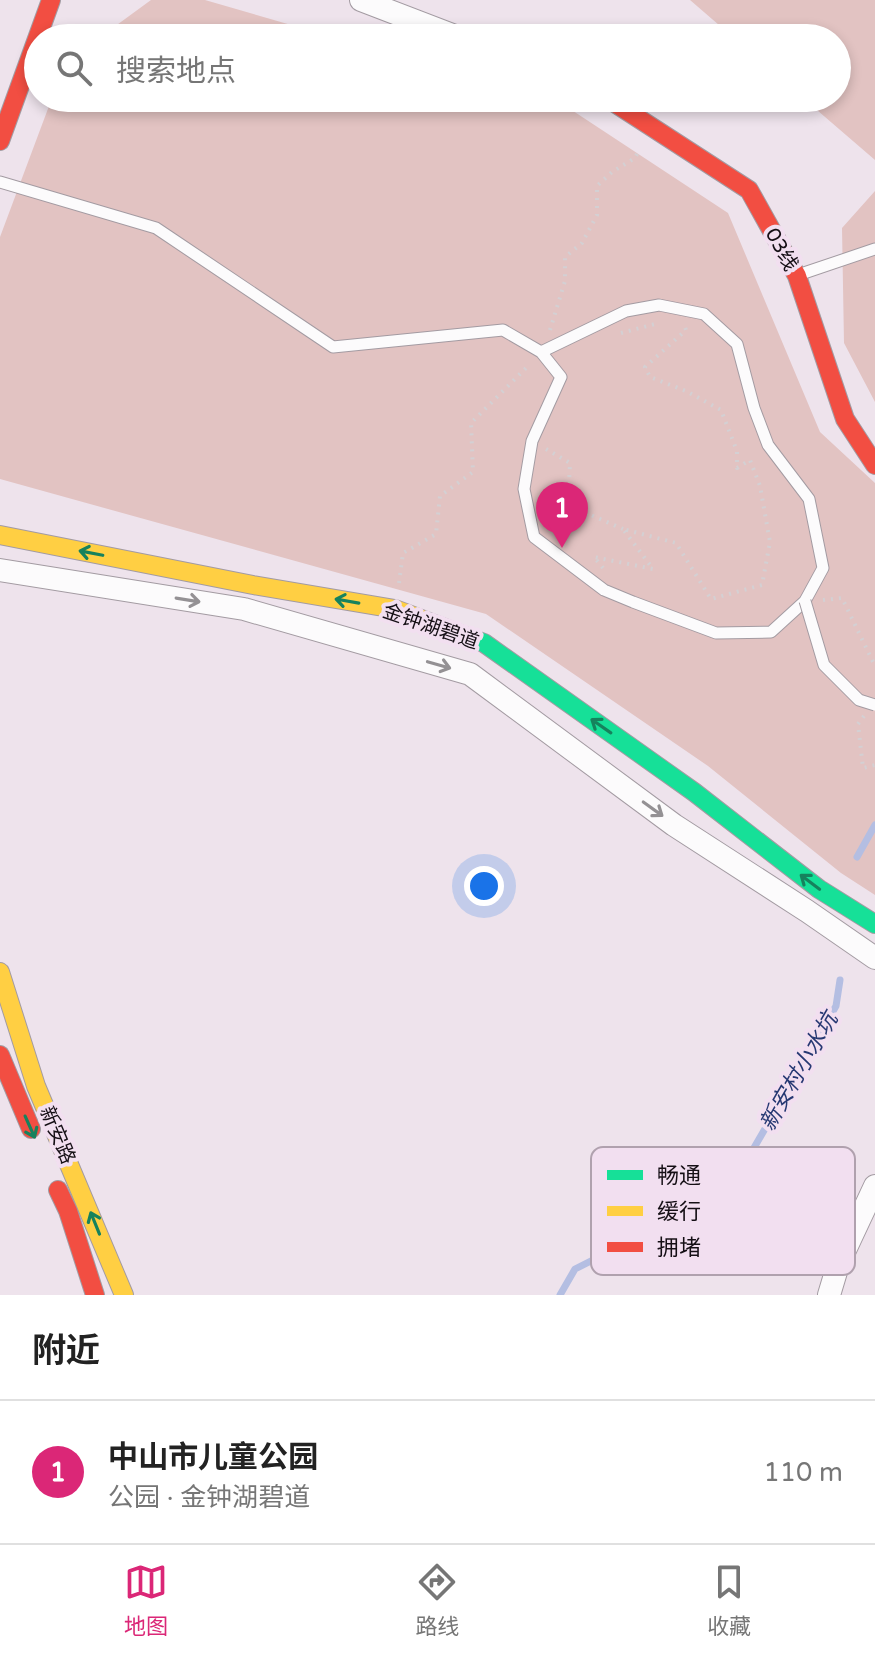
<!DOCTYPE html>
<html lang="zh">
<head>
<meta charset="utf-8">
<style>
	:root { --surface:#fff; --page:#f2f2f2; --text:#222; --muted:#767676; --line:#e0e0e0; --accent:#db2777 }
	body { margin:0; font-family:"Varela Round","Noto Sans SC",sans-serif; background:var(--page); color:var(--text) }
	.you { position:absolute; left:484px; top:886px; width:28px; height:28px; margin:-20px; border:6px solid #fff; border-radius:50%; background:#1a73e8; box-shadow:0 0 0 12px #1a73e833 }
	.badge { display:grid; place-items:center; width:52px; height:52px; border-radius:50%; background:var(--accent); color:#fff; font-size:26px; font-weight:700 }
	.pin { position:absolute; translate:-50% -66px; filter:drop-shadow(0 2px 4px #0008) }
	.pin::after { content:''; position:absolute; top:42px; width:28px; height:24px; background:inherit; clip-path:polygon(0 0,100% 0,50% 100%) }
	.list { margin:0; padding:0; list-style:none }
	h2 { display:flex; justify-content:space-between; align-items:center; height:104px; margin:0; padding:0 32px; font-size:34px }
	h2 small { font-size:26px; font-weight:400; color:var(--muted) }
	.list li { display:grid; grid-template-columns:52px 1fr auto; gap:24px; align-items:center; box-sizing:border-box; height:144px; padding:0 32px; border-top:2px solid var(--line) }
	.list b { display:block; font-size:30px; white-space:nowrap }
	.list p { margin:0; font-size:26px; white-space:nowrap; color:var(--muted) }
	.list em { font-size:26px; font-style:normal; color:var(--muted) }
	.icon { flex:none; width:44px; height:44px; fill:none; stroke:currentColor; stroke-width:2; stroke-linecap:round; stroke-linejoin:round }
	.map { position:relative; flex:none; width:875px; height:1295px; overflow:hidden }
	.search { position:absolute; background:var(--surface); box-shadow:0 4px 12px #0003; left:24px; right:24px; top:24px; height:88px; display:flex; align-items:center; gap:20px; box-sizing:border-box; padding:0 28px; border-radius:44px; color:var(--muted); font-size:30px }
	.sheet { height:248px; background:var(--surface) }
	nav { display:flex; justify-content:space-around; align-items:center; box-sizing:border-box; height:112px; border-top:2px solid var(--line); background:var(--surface); font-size:22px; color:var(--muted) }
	nav a { display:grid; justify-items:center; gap:4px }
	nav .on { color:var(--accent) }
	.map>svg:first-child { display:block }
</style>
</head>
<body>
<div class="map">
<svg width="875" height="1295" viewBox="0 0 875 1295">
	<rect width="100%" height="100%" fill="#eee3ec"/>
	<!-- green -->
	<path fill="#e2c3c2" d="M151,0H205L336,38H99Z
		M690,0H875V160L803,98H837V38H734Z
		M52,98H542L561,103L728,213L820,432L875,483V895L841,873L708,766L486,614L0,479V237Z
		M875,191V402L844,343L842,228Z"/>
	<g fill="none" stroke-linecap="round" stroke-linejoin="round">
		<!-- stream -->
		<path stroke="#b4bee2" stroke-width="7" d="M857,857L875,825
			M560,1295L575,1269L729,1191L836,1006L840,980"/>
		<defs>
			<path id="lane" d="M0,182L156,228L333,347L503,330L541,352L561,377L532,441L524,489L534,537L604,590L633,602L716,633L771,632L805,601L823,568L809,499L768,445L754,408L737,344L704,314L659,305L626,311L541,352
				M798,275L875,249"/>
			<path id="street" d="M361,0L460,38
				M0,570L244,609L470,674L674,825L807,911L875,958
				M829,1295L838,1265L875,1186"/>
			<path id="fast" d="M424,620L484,643L694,792L819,889L875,924"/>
			<path id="slow" d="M0,535L253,585L395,609L424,620
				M0,972L36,1086L124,1295"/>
			<path id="jam" d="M607,98L749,190L797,276L845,419L875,465
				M0,141L51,0
				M0,1055L31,1129
				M58,1190L68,1211L95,1295"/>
		</defs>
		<!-- lane casing -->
		<use href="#lane" stroke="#a39ba2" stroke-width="13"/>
		<!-- street casing -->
		<use href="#street" stroke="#a39ba2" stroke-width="24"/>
		<!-- fast casing -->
		<use href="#fast" stroke="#a39ba2" stroke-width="20"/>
		<!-- slow casing -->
		<use href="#slow" stroke="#a39ba2" stroke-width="20"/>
		<!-- jam casing -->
		<use href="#jam" stroke="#a39ba2" stroke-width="20"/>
		<!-- path -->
		<path stroke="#d4d0d3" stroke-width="4" stroke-dasharray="2 6" stroke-linecap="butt" d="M550,330L565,281V257L582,243L597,215V186L612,172L635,158L639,150
			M621,333L655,324
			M546,449L570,463L568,505L623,529
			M603,568L594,557L653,569L623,529L676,543L711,599L762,585L770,542L760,486L750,460L737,468V451L721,410L686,391L650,377L645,367L686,330L685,327
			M399,583L403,553L436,534L440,496L473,472L471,423L529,365
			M823,600L842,598L875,666
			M864,716L858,724L863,768L875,765"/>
		<!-- lane -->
		<use href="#lane" stroke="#fcfbfc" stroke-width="11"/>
		<!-- street -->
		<use href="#street" stroke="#fcfbfc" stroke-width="22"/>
		<!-- fast -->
		<use href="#fast" stroke="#16e098" stroke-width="18"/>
		<!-- slow -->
		<use href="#slow" stroke="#ffcf43" stroke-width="18"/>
		<!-- jam -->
		<use href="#jam" stroke="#f24e42" stroke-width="18"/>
		<defs>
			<path id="lane-bridge" d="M805,601L824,665L859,700L875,705"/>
		</defs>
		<!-- lane-bridge casing -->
		<use href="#lane-bridge" stroke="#a39ba2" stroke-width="13" stroke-linecap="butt"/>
		<!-- lane-bridge -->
		<use href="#lane-bridge" stroke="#fcfbfc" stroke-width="11"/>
	</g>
	<!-- one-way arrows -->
	<defs><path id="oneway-shaft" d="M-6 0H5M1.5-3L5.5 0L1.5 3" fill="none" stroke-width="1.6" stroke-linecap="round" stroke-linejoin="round" transform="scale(2)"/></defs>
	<g stroke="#16825d">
		<use href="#oneway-shaft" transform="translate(91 553) rotate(-169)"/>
		<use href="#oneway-shaft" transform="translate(347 601) rotate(-170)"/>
		<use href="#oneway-shaft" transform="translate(601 726) rotate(-145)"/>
		<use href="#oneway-shaft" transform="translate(810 882) rotate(-143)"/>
		<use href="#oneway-shaft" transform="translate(30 1127) rotate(66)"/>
		<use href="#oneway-shaft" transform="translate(95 1223) rotate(-112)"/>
	</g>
	<g stroke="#949194">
		<use href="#oneway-shaft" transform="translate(188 600) rotate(9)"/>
		<use href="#oneway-shaft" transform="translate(439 665) rotate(16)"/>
		<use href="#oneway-shaft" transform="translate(653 809) rotate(36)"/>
	</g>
	<g text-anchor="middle" stroke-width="8" stroke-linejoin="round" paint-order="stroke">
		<!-- street labels -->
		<g font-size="20" fill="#150f15" stroke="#f2dff0">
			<text transform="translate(782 249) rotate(61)" y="7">03线</text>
			<text transform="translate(431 626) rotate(19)" y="7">金钟湖碧道</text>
			<text transform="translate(58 1135) rotate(67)" y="7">新安路</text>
		</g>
		<!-- water labels -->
		<g font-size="22" font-style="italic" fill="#263872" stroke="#f2dff0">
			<text transform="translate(798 1071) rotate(-60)" y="8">新安村小水坑</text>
		</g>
	</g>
	<!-- legend -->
	<rect x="591" y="1147" width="264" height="128" rx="12" fill="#f2dff0" stroke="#b0a1ae" stroke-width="2"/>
	<rect x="607" y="1170" width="36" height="10" fill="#16e098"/>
	<rect x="607" y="1206" width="36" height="10" fill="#ffcf43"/>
	<rect x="607" y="1242" width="36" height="10" fill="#f24e42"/>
	<g font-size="22" fill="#150f15">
		<text x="657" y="1183">畅通</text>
		<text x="657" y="1219">缓行</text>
		<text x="657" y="1255">拥堵</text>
	</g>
</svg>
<div class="you"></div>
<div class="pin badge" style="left:562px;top:548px">1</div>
<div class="search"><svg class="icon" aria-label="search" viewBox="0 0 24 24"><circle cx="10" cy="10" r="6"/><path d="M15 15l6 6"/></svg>搜索地点</div>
</div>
<section class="sheet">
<h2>附近<small></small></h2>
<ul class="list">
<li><span class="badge">1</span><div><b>中山市儿童公园</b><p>公园 · 金钟湖碧道</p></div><em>110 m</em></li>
</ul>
</section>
<nav>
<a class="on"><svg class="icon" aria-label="map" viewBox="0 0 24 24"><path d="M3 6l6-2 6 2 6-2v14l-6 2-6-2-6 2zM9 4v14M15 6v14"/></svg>地图</a>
<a><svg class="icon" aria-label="directions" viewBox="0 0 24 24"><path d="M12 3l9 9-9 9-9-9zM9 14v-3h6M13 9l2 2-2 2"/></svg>路线</a>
<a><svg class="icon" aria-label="saved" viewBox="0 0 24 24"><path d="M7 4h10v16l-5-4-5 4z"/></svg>收藏</a>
</nav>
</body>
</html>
